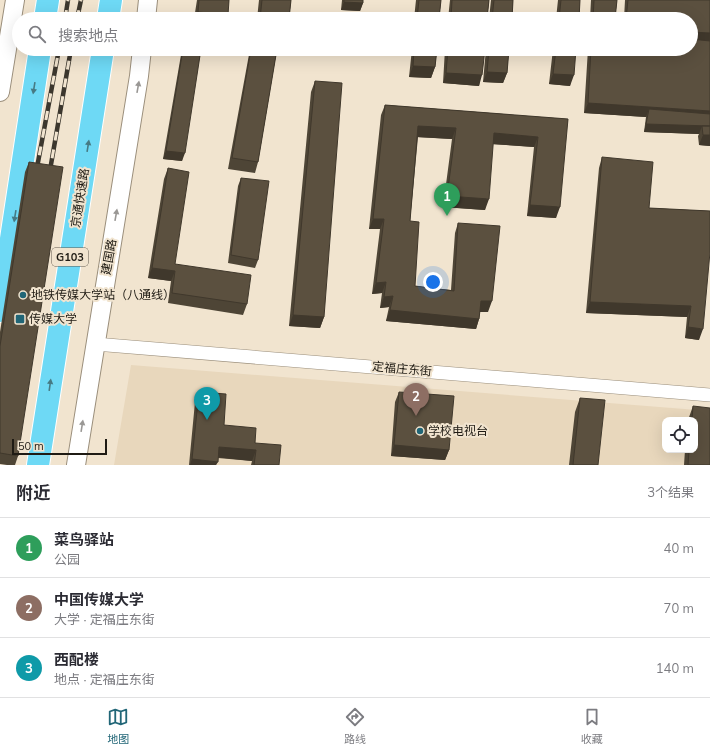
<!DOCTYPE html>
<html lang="zh">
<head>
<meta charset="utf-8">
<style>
	:root { --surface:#fff; --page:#f7f7f7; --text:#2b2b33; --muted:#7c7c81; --line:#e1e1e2; --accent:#216677 }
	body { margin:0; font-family:Mulish,"Noto Sans SC",sans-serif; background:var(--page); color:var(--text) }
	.controls { position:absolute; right:12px; bottom:12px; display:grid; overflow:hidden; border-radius:8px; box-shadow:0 4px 16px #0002 }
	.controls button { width:36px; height:36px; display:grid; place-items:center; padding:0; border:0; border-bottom:1px solid var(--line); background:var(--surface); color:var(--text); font:20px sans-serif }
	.scale { position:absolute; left:12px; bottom:10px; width:95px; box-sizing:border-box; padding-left:4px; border:2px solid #1f1b14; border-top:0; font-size:11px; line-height:14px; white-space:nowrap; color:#1f1b14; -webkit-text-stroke:3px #f1e4cf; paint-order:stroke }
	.you { position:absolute; left:433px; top:282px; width:14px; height:14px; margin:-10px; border:3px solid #fff; border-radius:50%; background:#1a73e8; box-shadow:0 0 0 6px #1a73e833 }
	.badge { display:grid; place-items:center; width:26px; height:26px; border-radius:50%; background:var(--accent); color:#fff; font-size:13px; font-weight:700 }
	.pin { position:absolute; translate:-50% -33px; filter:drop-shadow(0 1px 2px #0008) }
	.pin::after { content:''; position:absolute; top:21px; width:14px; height:12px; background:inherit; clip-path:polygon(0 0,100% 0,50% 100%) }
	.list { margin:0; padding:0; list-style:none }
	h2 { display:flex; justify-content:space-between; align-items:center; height:52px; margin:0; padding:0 16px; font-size:17px }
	h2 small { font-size:13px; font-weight:400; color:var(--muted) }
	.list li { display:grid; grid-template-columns:26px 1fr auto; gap:12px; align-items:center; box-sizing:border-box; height:60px; padding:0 16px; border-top:1px solid var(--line) }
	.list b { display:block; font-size:15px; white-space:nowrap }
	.list p { margin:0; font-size:13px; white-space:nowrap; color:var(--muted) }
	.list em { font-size:13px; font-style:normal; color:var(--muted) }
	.icon { flex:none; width:22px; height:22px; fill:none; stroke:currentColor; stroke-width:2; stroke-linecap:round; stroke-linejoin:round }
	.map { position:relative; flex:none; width:710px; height:465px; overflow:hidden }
	.search { position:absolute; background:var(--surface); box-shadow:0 4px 16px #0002; left:12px; right:12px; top:12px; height:44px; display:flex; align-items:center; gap:10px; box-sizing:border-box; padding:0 14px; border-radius:22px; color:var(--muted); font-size:15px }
	.sheet { height:232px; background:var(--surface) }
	nav { display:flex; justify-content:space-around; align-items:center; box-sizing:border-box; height:56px; border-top:1px solid var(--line); background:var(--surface); font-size:11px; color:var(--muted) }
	nav a { display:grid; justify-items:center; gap:2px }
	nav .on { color:var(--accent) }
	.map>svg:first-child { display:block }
</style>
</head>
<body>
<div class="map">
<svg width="710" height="465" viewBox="0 0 710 465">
	<rect width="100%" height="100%" fill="#f1e4cf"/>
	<!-- built -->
	<path fill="#e8d7bc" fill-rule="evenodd" d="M131,365L710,411V465H114ZM665,420H695V450H665Z"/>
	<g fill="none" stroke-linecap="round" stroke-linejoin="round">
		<defs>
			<path id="street" d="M95,344L710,395"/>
			<path id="secondary" d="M146,19L148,0
				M0,92L15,0
				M76,465L139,76L142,49"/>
			<path id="highway" d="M45,19L48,0
				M108,19L111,0
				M0,311L40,49
				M38,465L103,49"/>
		</defs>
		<!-- street casing -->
		<use href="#street" stroke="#9a8e7b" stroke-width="14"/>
		<!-- secondary casing -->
		<use href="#secondary" stroke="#9a8e7b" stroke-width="20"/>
		<!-- highway casing -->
		<use href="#highway" stroke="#fff" stroke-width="24"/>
		<!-- street -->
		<use href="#street" stroke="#fff" stroke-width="13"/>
		<!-- secondary -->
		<use href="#secondary" stroke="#fff" stroke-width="18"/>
		<!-- highway -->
		<use href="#highway" stroke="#6ed9f5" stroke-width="22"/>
		<defs>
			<path id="rail" d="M65,19L68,0
				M77,19L81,0
				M36,173L59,49
				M49,176L71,49"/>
		</defs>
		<!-- rail casing -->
		<use href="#rail" stroke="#3c372e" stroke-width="4.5"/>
		<!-- rail -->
		<use href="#rail" stroke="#f1e4cf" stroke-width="3" stroke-dasharray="9" stroke-linecap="butt"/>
	</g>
	<!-- wall -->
	<path fill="#4e4536" d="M197,0H229L226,19H194Z
		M259,0H291L289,19H257Z
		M342,0H363V3L360,11L341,10Z
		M416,0H441L439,19H414Z
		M450,0H489L487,19H448Z
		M491,0H513L512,19H489Z
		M558,0H580L579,19H556Z
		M591,0H617L615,19H590Z
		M625,0H710V146L699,145L698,136L699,134L644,132L646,117L584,113L588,49H691V19H624Z
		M182,49H201L182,161L163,159Z
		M250,49H277L258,162L255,173L228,169Z
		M412,49H437L435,67L431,78L409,77Z
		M445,49H485L479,86L443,83Z
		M486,49H509L507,73L503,83L483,82Z
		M553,49H576L570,86L549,84Z
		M315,81L324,317L320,328L289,326L311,92Z
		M385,105L568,119L556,218L527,216L534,147L493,144L485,210L443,207L452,139L418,137L410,221L415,286L451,290L455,233L458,223L488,312H480L479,319L476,329L386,321L389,307L380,308L382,293L372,294L380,229H369L381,115Z
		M602,157L649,208L710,211L699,340L685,338L687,317L586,313L599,168Z
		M29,162L18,456L15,465H7L0,464V332L25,172Z
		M168,168L175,264L247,304L243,315L168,303L171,281L148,278L164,179Z
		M241,178L258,260L255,268L228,263L238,186Z
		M199,392L224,425L255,443L279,465H251L252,461L218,458L216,465H189L195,402Z
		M399,392L449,450L445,460L391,456L395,402Z
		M580,398L598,465H569L575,412Z
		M693,406L710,465H684L685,450H695V420H688Z"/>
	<!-- shaded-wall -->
	<path fill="#40382c" d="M344,2L363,3L360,11L341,10Z
		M198,12L228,15L226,19H195Z
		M691,32L710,33V43L691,42Z
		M413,66L435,67L431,78L409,77Z
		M487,72L507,73L503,83L483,82Z
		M446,73L482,75L479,86L443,83Z
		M553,74L574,75L570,86L549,84Z
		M588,103L710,111V121L649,109L646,117L584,113Z
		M646,124L702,126L699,134L644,132Z
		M418,126L456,128L452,139L415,137Z
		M494,133L538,137L534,147L490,144Z
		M703,135H710V146L699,145Z
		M166,151L185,153L182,161L163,159Z
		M447,196L489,199L485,210L443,207Z
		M530,205L560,207L556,218L527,216Z
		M373,219H384L380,229H369Z
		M152,268L175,271L171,281L148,278Z
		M386,282L382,293L372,294L376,283Z
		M393,296L389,307L380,308L384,297Z
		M481,301H492L488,312H477Z
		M590,302L691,306L687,317L586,313Z
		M390,310L479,319L476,329L386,321Z
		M293,315L324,317L320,328L289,326Z
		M688,327L703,329L699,340L685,338Z
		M394,445L449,450L445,460L391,456Z
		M219,447L256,450L252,461L215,457Z
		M192,459L218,462L216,465H190Z"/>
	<!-- building -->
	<path fill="#5b503f" stroke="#40382c" d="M199,0H229L228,15L198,12Z
		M262,0H291L289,19H260Z
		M344,0H363V3L344,2Z
		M419,0H441L439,19H417Z
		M452,0H489L487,19H451Z
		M494,0H513L512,19H492Z
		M561,0H580L579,19H559Z
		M594,0H617L615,19H593Z
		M628,0H710V33L691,32V19H626Z
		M691,39L710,41V111L588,103L591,49H691Z
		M183,49H201L185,153L166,151Z
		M251,49H277L258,162L232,158Z
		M414,49H437L435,67L413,66Z
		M448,49H485L482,75L446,73Z
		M489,49H509L507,73L487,72Z
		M556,49H576L574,75L553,74Z
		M315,81L342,83L324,317L293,315Z
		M385,105L568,119L560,207L530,205L538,137L494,133L489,199L447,196L456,128L418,126L410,221L419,222L415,286L454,291L458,223L500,226L492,301H481L479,319L390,310L393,296L384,297L386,282L376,283L384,219H373Z
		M649,109L710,114V126L646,124Z
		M702,126H710V135H703Z
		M602,157L653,162L649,208L710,211V252L703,329L688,327L691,306L590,302Z
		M29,162L63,167L18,456L0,453V346Z
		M168,168L189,172L175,264L251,275L247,304L172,293L175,271L152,268Z
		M241,178L269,181L258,260L231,255Z
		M199,392L226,394L224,425L256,428L255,443L281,445L279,465H254L256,450L219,447L218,462L192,459Z
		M399,392L454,396L449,450L394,445Z
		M580,398L605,400L598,465H573Z
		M693,406L710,408V465H688L689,450H695V420H692Z"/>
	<!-- one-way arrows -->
	<defs><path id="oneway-solid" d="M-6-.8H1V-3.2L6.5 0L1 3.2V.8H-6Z"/></defs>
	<g fill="#9a9895">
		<use href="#oneway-solid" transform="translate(138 87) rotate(-80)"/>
		<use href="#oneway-solid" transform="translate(116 215) rotate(-80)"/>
		<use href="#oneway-solid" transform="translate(82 426) rotate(-81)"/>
	</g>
	<g fill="#467a84">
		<use href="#oneway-solid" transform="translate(34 88) rotate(99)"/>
		<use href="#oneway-solid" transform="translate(88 146) rotate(-81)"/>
		<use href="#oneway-solid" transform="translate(15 216) rotate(99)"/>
		<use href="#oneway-solid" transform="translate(50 385) rotate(-82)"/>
	</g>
	<!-- markers -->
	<g fill="#216677" stroke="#f1e4cf" stroke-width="1.5">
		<circle cx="23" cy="295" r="4"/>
		<rect x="15" y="314" width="10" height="10" rx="2"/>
		<circle cx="420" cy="431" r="4"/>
	</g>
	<g text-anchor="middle" stroke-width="4" stroke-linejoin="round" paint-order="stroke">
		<!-- shield labels -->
		<rect fill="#f1e4cf" stroke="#5e574c" stroke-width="1" x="52" y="248" width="36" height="18" rx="3"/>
		<g font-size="11" font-weight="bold" fill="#1f1b14">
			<text x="70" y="261">G103</text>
		</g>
		<!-- street labels -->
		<g font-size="12" fill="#1f1b14" stroke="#f1e4cf">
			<text transform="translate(80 198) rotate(-81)" y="4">京通快速路</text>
			<text transform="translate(109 257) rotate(-80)" y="4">建国路</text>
			<text transform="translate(402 369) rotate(5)" y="4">定福庄东街</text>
		</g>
		<!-- poi labels -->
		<g font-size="12" fill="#1f1b14" stroke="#f1e4cf" text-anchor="start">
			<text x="31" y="299">地铁传媒大学站（八通线）</text>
			<text x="29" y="323">传媒大学</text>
			<text x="428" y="435">学校电视台</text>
		</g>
	</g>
</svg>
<div class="controls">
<button><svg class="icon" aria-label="locate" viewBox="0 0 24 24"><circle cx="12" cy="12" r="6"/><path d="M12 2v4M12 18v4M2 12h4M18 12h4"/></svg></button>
</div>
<div class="scale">50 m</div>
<div class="you"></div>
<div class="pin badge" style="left:447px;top:216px;background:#2e9e5b">1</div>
<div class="pin badge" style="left:416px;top:416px;background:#8d6e63">2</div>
<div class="pin badge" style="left:207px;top:420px;background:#0f9aa8">3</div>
<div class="search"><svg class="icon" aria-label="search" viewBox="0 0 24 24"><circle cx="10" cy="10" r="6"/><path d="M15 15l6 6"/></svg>搜索地点</div>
</div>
<section class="sheet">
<h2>附近<small>3个结果</small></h2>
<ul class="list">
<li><span class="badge" style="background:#2e9e5b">1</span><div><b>菜鸟驿站</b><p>公园</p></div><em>40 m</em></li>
<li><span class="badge" style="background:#8d6e63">2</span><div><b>中国传媒大学</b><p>大学 · 定福庄东街</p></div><em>70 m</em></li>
<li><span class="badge" style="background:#0f9aa8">3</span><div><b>西配楼</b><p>地点 · 定福庄东街</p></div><em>140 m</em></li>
</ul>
</section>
<nav>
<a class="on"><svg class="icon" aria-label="map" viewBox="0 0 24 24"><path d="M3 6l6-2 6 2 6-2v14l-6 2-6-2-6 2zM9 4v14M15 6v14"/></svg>地图</a>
<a><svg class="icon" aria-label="directions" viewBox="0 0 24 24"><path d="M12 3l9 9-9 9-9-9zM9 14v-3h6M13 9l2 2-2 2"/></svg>路线</a>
<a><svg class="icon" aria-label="saved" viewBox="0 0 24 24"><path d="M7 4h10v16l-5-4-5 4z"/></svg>收藏</a>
</nav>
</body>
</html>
